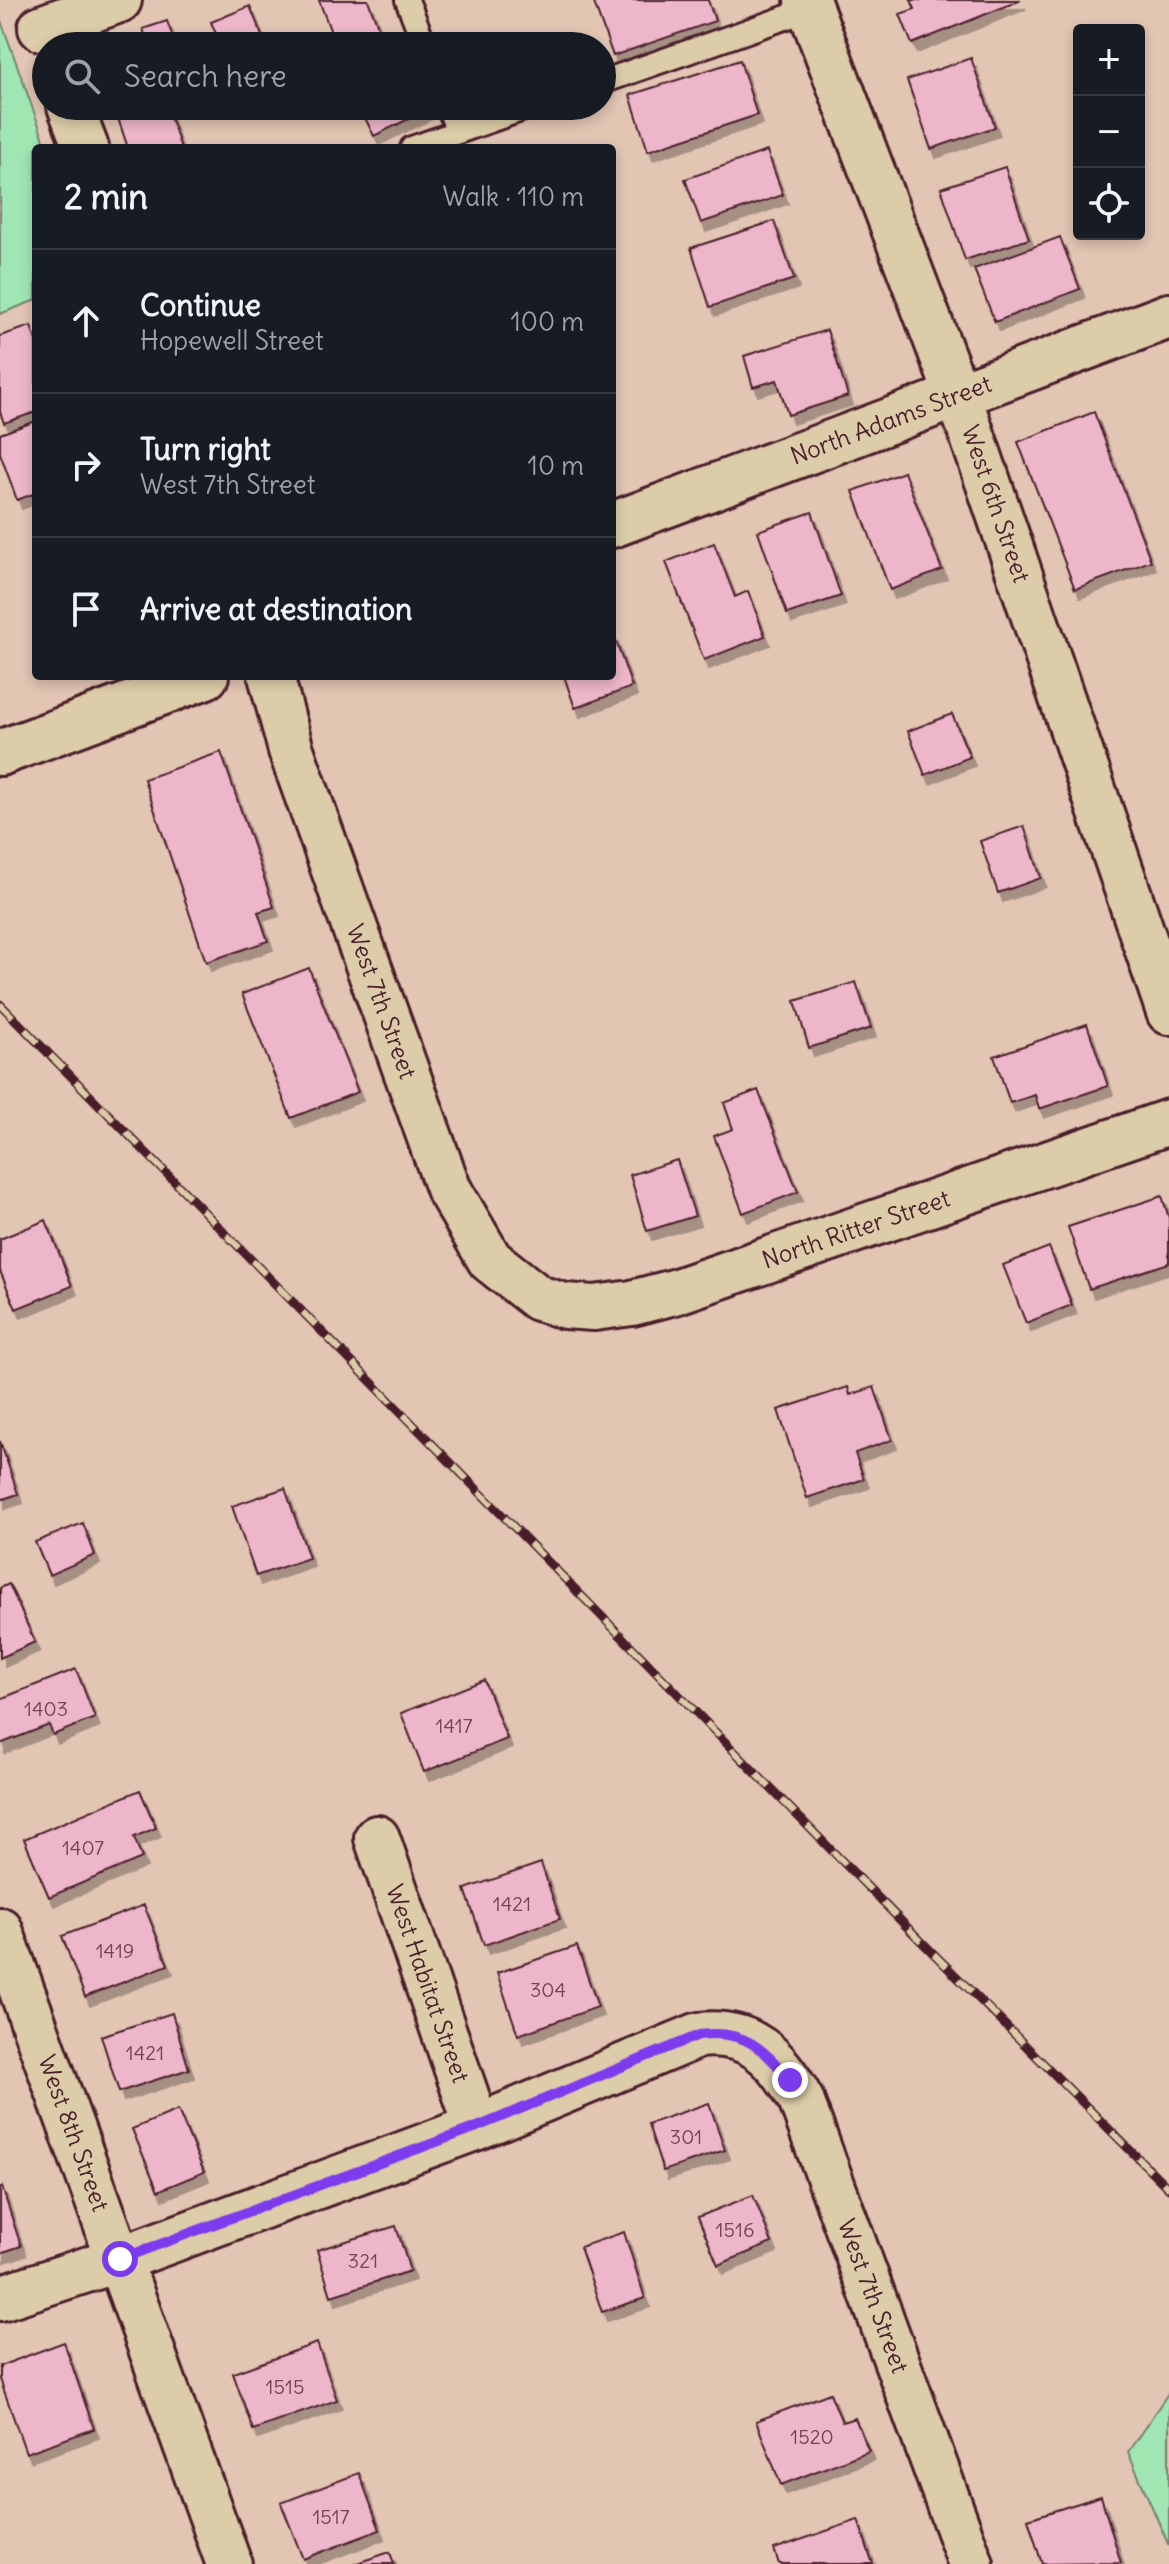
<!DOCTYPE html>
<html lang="en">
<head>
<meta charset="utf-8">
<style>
	:root { --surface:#171b24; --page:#242831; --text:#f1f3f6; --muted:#9ea1a6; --line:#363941 }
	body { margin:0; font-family:Delius,sans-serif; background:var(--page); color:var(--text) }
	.controls { position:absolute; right:24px; top:24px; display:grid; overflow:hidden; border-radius:8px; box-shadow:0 4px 12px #0003 }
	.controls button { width:72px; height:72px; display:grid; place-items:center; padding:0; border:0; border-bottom:2px solid var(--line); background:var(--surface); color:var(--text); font:40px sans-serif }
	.stop { position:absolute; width:24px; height:24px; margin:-18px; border:6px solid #7c3aed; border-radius:50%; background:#fff }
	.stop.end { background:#7c3aed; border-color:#fff; box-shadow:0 2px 8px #0008 }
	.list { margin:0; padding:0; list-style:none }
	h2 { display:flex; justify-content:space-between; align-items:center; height:104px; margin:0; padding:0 32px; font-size:34px }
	h2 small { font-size:26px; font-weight:400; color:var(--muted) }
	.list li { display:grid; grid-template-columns:52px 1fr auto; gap:24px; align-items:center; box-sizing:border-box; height:144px; padding:0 32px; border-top:2px solid var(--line) }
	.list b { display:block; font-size:30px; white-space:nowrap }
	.list p { margin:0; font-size:26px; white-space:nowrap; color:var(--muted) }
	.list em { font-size:26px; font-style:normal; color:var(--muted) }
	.icon { flex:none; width:44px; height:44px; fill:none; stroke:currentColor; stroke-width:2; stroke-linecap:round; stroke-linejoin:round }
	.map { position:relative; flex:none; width:1169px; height:2564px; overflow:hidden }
	.search { position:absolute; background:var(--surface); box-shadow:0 4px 12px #0003; left:32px; top:32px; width:584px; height:88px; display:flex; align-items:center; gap:20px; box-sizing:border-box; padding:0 28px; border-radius:44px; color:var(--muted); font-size:30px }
	.panel { position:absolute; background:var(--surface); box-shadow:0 4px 12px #0003; left:32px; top:144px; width:584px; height:536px; border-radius:8px }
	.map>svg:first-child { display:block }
</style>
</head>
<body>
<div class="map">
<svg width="1169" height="2564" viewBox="0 0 1169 2564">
	<defs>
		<filter id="shadow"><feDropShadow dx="5" dy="9" stdDeviation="0" flood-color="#0004"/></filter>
	</defs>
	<rect width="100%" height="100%" fill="#e2c5b3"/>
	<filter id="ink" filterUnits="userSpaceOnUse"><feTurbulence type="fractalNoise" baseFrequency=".0125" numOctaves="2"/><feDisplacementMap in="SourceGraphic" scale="16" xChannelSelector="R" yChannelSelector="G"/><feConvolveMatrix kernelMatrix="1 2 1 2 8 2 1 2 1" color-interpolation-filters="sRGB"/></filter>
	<g filter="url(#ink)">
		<!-- green -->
		<path fill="#9fe6b3" stroke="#74826f" stroke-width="2" d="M0,18L47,148H36V300L0,314Z
			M1169,2392V2546L1128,2452Z"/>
		<!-- building -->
		<path fill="#eeb6cb" stroke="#4a1f2b" stroke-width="2" filter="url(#shadow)" d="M319,0H368L384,43L375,46H336Z
			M593,0H708L715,21L613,56Z
			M911,0H1021L912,44L900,14L915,9Z
			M250,6L266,46H221L211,22Z
			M167,21L176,46H149L143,29Z
			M971,58L995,127L931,149L907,80Z
			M740,60L757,115L648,151L630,95Z
			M114,106H166L181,148H128Z
			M380,106H435L374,136L363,114Z
			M767,151L783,195L701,223L685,179Z
			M1005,167L1029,239L965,260L941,188Z
			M774,221L794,279L710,307L691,248Z
			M1060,237L1080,289L995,322L974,269Z
			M31,326L36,341V412L4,423L0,412V336Z
			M827,330L848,396L788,415L777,380L753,387L744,356Z
			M1094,412L1151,561L1075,589L1018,442Z
			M36,421V493L17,500L0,453V434Z
			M904,472L942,570L890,590L853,491Z
			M812,512L841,596L787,614L758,531Z
			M714,543L735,597L748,591L765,636L704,660L666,562Z
			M613,633L632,687L575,708L564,676H612Z
			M952,714L970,757L925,775L908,731Z
			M221,752L274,907L258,912L268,941L206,962L144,779Z
			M1024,826L1041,878L998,893L980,841Z
			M309,968L358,1092L291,1118L242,994Z
			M856,982L871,1028L809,1048L795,1001Z
			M1087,1024L1108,1086L1039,1109L1035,1095L1010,1103L994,1056Z
			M758,1090L798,1192L743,1213L714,1136L733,1129L724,1103Z
			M677,1160L695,1216L647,1231L630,1175Z
			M1162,1196L1169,1218V1263L1089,1289L1068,1227Z
			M46,1220L72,1286L16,1309L0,1271V1239Z
			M1049,1247L1072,1305L1026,1323L1003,1265Z
			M848,1387L850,1395L874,1387L892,1440L855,1453L864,1479L807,1498L778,1410Z
			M0,1441L18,1494L0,1500Z
			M285,1488L309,1558L256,1576L232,1506Z
			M83,1523L95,1555L49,1575L35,1542Z
			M9,1584L35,1642L0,1658V1588Z
			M76,1669L95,1718L53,1735L49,1725L0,1744V1699Z
			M484,1680L507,1739L424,1772L401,1713Z
			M140,1790L156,1828L134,1837L142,1858L49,1897L24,1839Z
			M541,1863L560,1919L484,1945L465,1889Z
			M144,1905L168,1965L85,1997L62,1936Z
			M577,1946L598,2007L518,2035L497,1973Z
			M172,2013L189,2069L119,2092L101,2036Z
			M709,2103L725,2150L663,2171L648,2124Z
			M178,2110L204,2172L158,2191L132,2129Z
			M2,2187L21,2246L0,2253V2188Z
			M753,2195L772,2243L718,2265L698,2217Z
			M396,2226L410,2271L331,2296L317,2250Z
			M624,2232L645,2298L602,2312L580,2247Z
			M64,2342L94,2429L26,2453L0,2379V2366Z
			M317,2343L337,2400L253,2430L233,2373Z
			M830,2393L842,2422L855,2418L869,2451L781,2485L756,2421Z
			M359,2473L380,2530L303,2559L281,2503Z
			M1101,2496L1121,2563L1042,2564L1028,2519Z
			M858,2520L873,2564H779L774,2549Z
			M390,2552L394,2564H354Z"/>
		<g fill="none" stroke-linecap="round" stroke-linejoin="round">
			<defs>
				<path id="lane" d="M407,0L425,46
					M602,82L810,9
					M448,106L458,132
					M412,148L532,106"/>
				<g id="street">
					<path id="s1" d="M807,0L968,423L1169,1012"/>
					<path d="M41,28L119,0"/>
					<path d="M70,106L86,148"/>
					<path id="s2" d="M271,676L291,750L448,1188L490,1260L538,1298L565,1306L594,1308L632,1303L674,1292L1169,1122"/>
					<path id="s3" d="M377,1838L477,2127"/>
					<path id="s4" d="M0,1930L229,2564"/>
					<path id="s5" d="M0,2298L120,2259L477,2127L699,2035C751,2029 777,2057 801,2100L971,2564"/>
				</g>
				<g id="secondary">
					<path id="s6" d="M612,525L1169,316"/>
					<path d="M0,753L206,676"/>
				</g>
			</defs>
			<!-- lane casing -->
			<use href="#lane" stroke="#4a1f2b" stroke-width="28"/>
			<!-- street casing -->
			<use href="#street" stroke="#4a1f2b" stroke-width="50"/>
			<!-- secondary casing -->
			<use href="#secondary" stroke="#4a1f2b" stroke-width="50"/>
			<!-- lane -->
			<use href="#lane" stroke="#ddcca9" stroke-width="22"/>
			<!-- street -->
			<use href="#street" stroke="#ddcca9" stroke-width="44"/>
			<!-- secondary -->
			<use href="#secondary" stroke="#ddcca9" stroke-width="44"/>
			<defs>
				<path id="rail" d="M0,1004L904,1924L1169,2189"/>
			</defs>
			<!-- rail casing -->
			<use href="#rail" stroke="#4a1f2b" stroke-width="9"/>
			<!-- rail -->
			<use href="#rail" stroke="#ddcca9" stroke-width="6" stroke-dasharray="18" stroke-linecap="butt"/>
		</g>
	</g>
	<g fill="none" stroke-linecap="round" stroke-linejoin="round" filter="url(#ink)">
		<!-- route -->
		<path stroke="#7c3aed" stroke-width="10" d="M120,2259L477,2127L699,2035C744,2029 763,2048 790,2080"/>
	</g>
	<g text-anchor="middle" stroke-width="6" stroke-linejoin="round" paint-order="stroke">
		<!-- number labels -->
		<g font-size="20" fill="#734553">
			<text x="46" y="1716">1403</text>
			<text x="454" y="1733">1417</text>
			<text x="83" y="1855">1407</text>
			<text x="512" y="1911">1421</text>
			<text x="115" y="1958">1419</text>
			<text x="548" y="1997">304</text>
			<text x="145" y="2060">1421</text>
			<text x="686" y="2144">301</text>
			<text x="735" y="2237">1516</text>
			<text x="363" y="2268">321</text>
			<text x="285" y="2394">1515</text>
			<text x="812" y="2444">1520</text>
			<text x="331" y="2524">1517</text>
		</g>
		<!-- street labels -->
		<g font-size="24" fill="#4a1f2b" stroke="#ddcca9">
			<text dy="8" stroke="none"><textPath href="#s6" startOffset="298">North Adams Street</textPath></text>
			<text dy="8" stroke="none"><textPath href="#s1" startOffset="538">West 6th Street</textPath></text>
			<text dy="8" stroke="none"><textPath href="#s2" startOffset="344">West 7th Street</textPath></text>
			<text dy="8" stroke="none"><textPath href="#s2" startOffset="1018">North Ritter Street</textPath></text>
			<text dy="8" stroke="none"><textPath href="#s3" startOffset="154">West Habitat Street</textPath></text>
			<text dy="8" stroke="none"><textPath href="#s4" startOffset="216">West 8th Street</textPath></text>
			<text dy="8" stroke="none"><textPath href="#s5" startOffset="1086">West 7th Street</textPath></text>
		</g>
	</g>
</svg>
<div class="controls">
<button>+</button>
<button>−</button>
<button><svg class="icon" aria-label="locate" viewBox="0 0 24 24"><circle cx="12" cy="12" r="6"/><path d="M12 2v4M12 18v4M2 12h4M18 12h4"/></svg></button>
</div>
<div class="stop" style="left:120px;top:2259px"></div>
<div class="stop end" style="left:790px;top:2080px"></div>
<div class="search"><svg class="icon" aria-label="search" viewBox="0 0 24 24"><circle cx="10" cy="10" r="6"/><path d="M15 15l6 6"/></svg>Search here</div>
<section class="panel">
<h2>2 min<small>Walk · 110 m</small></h2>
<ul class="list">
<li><svg class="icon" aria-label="ahead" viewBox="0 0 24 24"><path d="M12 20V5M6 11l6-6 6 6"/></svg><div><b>Continue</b><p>Hopewell Street</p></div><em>100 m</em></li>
<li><svg class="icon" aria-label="right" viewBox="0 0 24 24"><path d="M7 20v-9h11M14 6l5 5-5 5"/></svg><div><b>Turn right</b><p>West 7th Street</p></div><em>10 m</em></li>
<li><svg class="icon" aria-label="arrive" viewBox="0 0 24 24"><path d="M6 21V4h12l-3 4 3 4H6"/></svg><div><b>Arrive at destination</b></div></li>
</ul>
</section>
</div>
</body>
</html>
